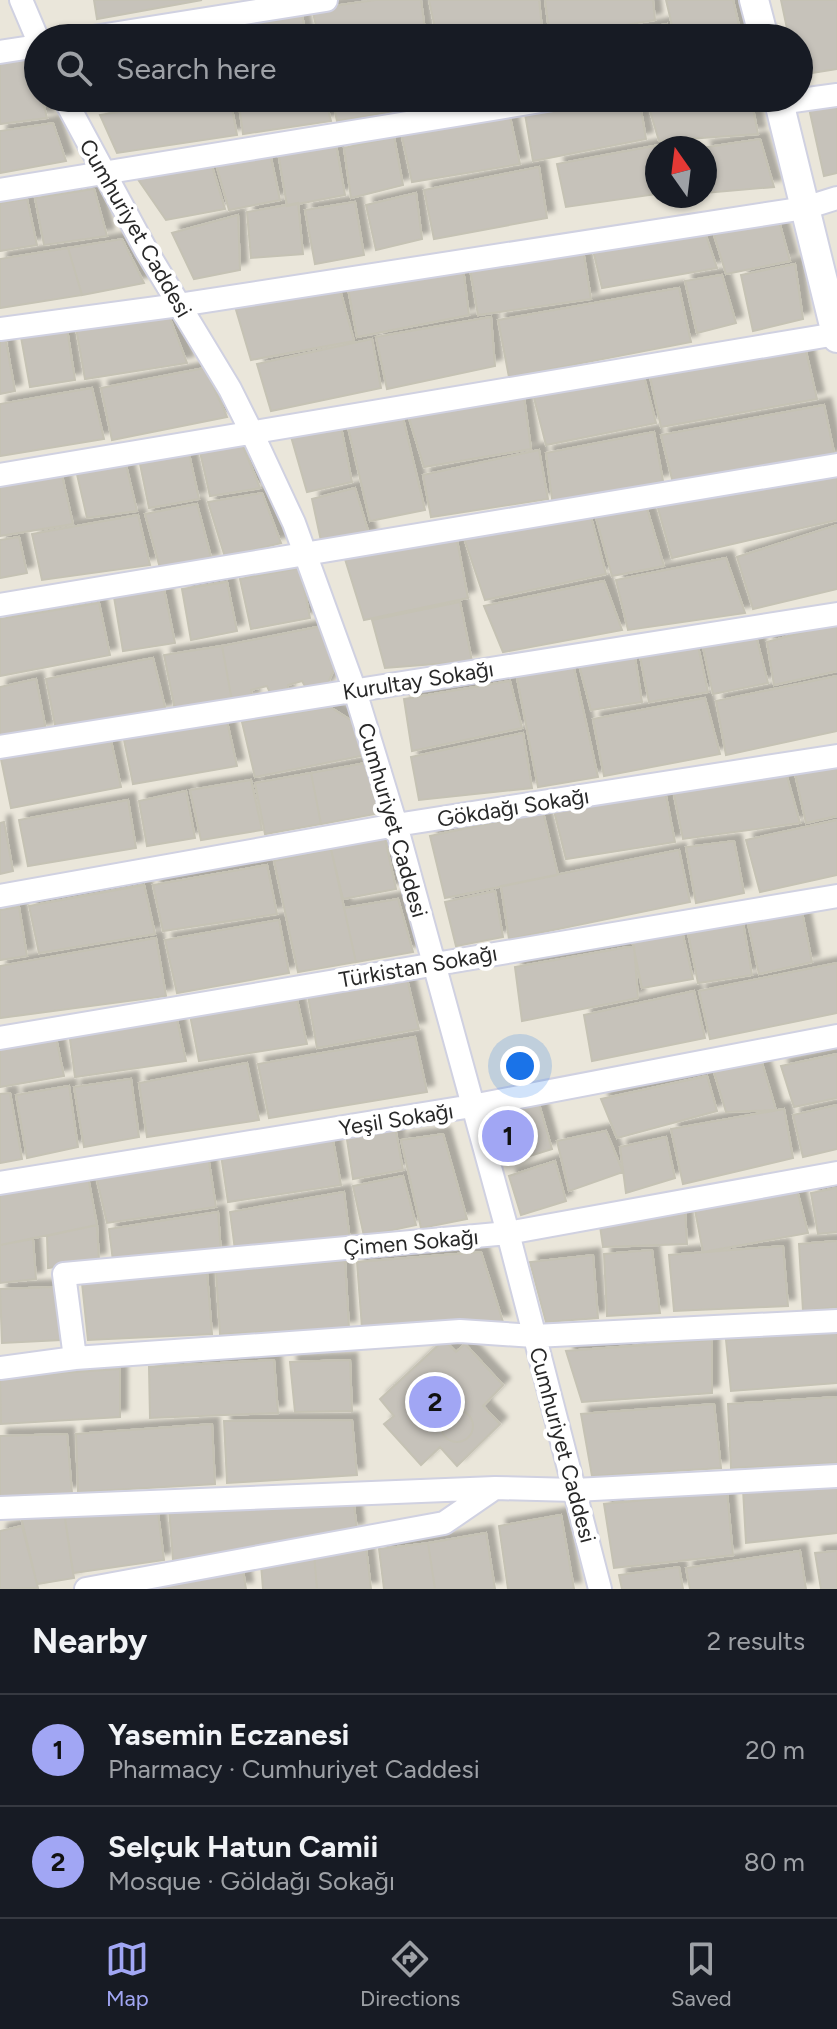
<!DOCTYPE html>
<html lang="en">
<head>
<meta charset="utf-8">
<style>
	:root { --surface:#171b24; --page:#242831; --text:#f1f3f6; --muted:#9ea1a6; --line:#363941; --accent:#a1a6f4 }
	body { margin:0; font-family:Figtree,sans-serif; background:var(--page); color:var(--text) }
	.compass { position:absolute; left:645px; top:136px; width:72px; height:72px; border-radius:50%; background:var(--surface); box-shadow:0 2px 6px #0004; rotate:346deg }
	.you { position:absolute; left:520px; top:1066px; width:28px; height:28px; margin:-20px; border:6px solid #fff; border-radius:50%; background:#1a73e8; box-shadow:0 0 0 12px #1a73e833 }
	.badge { display:grid; place-items:center; width:52px; height:52px; border-radius:50%; background:var(--accent); color:#111; font-size:26px; font-weight:700 }
	.pin { position:absolute; translate:-50% -50%; border:4px solid #fff; box-shadow:0 2px 8px #0006 }
	.list { margin:0; padding:0; list-style:none }
	h2 { display:flex; justify-content:space-between; align-items:center; height:104px; margin:0; padding:0 32px; font-size:34px }
	h2 small { font-size:26px; font-weight:400; color:var(--muted) }
	.list li { display:grid; grid-template-columns:52px 1fr auto; gap:24px; align-items:center; box-sizing:border-box; height:112px; padding:0 32px; border-top:2px solid var(--line) }
	.list b { display:block; font-size:30px; white-space:nowrap }
	.list p { margin:0; font-size:26px; white-space:nowrap; color:var(--muted) }
	.list em { font-size:26px; font-style:normal; color:var(--muted) }
	.icon { flex:none; width:44px; height:44px; fill:none; stroke:currentColor; stroke-width:2; stroke-linecap:round; stroke-linejoin:round }
	.map { position:relative; flex:none; width:837px; height:1589px; overflow:hidden }
	.search { position:absolute; background:var(--surface); box-shadow:0 2px 6px #0004; left:24px; right:24px; top:24px; height:88px; display:flex; align-items:center; gap:20px; box-sizing:border-box; padding:0 28px; border-radius:44px; color:var(--muted); font-size:30px }
	.sheet { height:328px; background:var(--surface) }
	nav { display:flex; justify-content:space-around; align-items:center; box-sizing:border-box; height:112px; border-top:2px solid var(--line); background:var(--surface); font-size:22px; color:var(--muted) }
	nav a { display:grid; justify-items:center; gap:4px }
	nav .on { color:var(--accent) }
	.map>svg:first-child { display:block }
</style>
</head>
<body>
<div class="map">
<svg width="837" height="1589" viewBox="0 0 837 1589">
	<defs>
		<filter id="shadow"><feDropShadow dx="7" dy="-7" stdDeviation="2" flood-color="#0004"/></filter>
	</defs>
	<rect width="100%" height="100%" fill="#eae6da"/>
	<!-- building -->
	<path fill="#c6c2ba" stroke="#c5c2b4" stroke-width="2" filter="url(#shadow)" d="M94,0H202L97,19Z
		M375,0H421L426,38H319L312,9Z
		M429,0H539L543,38H437Z
		M545,0H653L655,20L550,38Z
		M666,0H733L742,38H675Z
		M781,0H837V69L799,75V38H789Z
		M302,14L306,38H256L253,21Z
		M248,19L251,38H209L208,29Z
		M667,24L670,38H594Z
		M186,32L187,38H153Z
		M31,56L38,83V98H42L47,118L0,124V61Z
		M95,98H151V99L98,106Z
		M202,98H230L237,135L117,153L100,115Z
		M238,98H325L331,121L243,134Z
		M332,98H443L444,103L337,121Z
		M584,98H639L646,139L533,161L524,108Z
		M646,98H751L758,134L659,141Z
		M837,102V173L824,176L809,108Z
		M509,112L520,164L412,182L400,128Z
		M53,123L66,161L0,173V131Z
		M394,137L403,185L351,198L344,148Z
		M760,139L774,187L705,193V148H701Z
		M670,143V148H657V194L566,207L557,164Z
		M336,145L345,195L287,206L278,152Z
		M270,153L280,200L229,210L216,164Z
		M211,163L225,209L166,220L137,178Z
		M539,167L547,218L434,239L424,190Z
		M94,189L107,236L44,245L35,198Z
		M416,193L422,239L376,250L366,205Z
		M27,199L37,245L0,251V203Z
		M355,202L364,255L315,264L305,210Z
		M298,203L303,254L251,258L247,212Z
		M238,215L240,270L194,279L172,233Z
		M779,221L790,261L726,274L714,235Z
		M704,230L717,268L602,288L593,250Z
		M122,239L144,283L82,295L68,248Z
		M68,248L82,295L0,308V259Z
		M583,250L591,299L478,315L470,269Z
		M795,264L803,319L753,331L741,275Z
		M463,268L469,315L357,337L348,288Z
		M722,275L736,323L697,333L685,281Z
		M339,286L354,341L251,360L234,303Z
		M679,288L691,342L509,377L498,320Z
		M169,316L187,363L85,379L76,328Z
		M491,317L495,366L387,389L376,337Z
		M67,329L75,380L30,387L21,337Z
		M5,336L15,391L0,394V337Z
		M372,339L381,388L271,411L257,364Z
		M805,347L817,399L661,427L649,372Z
		M205,368L227,417L112,440L101,388Z
		M643,373L656,423L546,445L533,394Z
		M92,388L104,439L0,456V404Z
		M524,397L531,449L424,467L409,418Z
		M824,405L835,457L673,483L661,435Z
		M402,414L425,510L370,521L348,427Z
		M341,427L352,482L307,492L290,433Z
		M654,432L663,481L553,506L546,453Z
		M242,444L260,488L210,496L200,452Z
		M188,449L199,499L149,508L139,459Z
		M539,450L548,499L431,517L423,475Z
		M125,461L137,511L87,518L76,470Z
		M837,470V520L672,558L657,505Z
		M61,471L73,524L0,536V482Z
		M355,488L370,537L321,541L312,499Z
		M262,493L281,543L225,557L208,502Z
		M645,502L664,566L612,576L595,514Z
		M197,504L212,561L160,568L145,514Z
		M138,515L150,565L42,580L32,534Z
		M591,517L606,574L485,600L464,538Z
		M837,525V589L753,609L737,557Z
		M456,535L468,598L364,620L345,559Z
		M19,537L27,573L0,578V540Z
		M726,558L745,613L628,630L616,580Z
		M300,568L310,618L251,629L240,579Z
		M604,581L622,630L503,652L484,606Z
		M227,582L237,631L191,640L182,589Z
		M164,589L175,643L123,651L114,597Z
		M460,602L472,661L385,668L372,620Z
		M99,603L110,655L0,676V619Z
		M837,623V671L774,685L767,642Z
		M322,626L338,661L326,687L308,691L302,681L288,685L287,694L271,695L267,686L251,690L253,699L232,701L222,646Z
		M756,636L768,683L713,694L703,647Z
		M222,646L232,701L175,710L164,655Z
		M698,646L708,692L649,702L640,656Z
		M634,651L642,702L591,710L578,661Z
		M153,658L166,711L56,730L46,679Z
		M573,664L598,777L538,787L517,678Z
		M837,676V731L726,755L716,701Z
		M36,679L46,730L0,737V687Z
		M510,681L522,728L412,751L404,699Z
		M705,698L720,754L604,776L593,719Z
		M330,707L360,726L366,755L255,777L242,722Z
		M226,717L237,766L133,784L123,735Z
		M523,733L532,788L419,800L411,757Z
		M110,736L121,787L11,808L0,754Z
		M837,762V816L806,823L794,769Z
		M366,763L380,813L321,824L311,773Z
		M785,770L800,823L683,839L673,790Z
		M311,773L321,824L265,834L255,783Z
		M251,780L262,830L201,840L190,790Z
		M186,791L195,838L147,846L139,801Z
		M665,791L675,842L566,859L554,811Z
		M128,800L136,848L28,866L19,820Z
		M543,812L558,875L445,898L430,836Z
		M837,820V875L760,892L746,840Z
		M4,822L13,871L0,874V823Z
		M385,839L396,889L343,899L331,849Z
		M734,841L744,893L696,903L686,847Z
		M331,849L356,962L298,972L274,861Z
		M679,850L690,902L509,939L501,886Z
		M267,865L277,914L163,931L153,885Z
		M144,885L155,934L39,953L29,906Z
		M495,891L503,937L456,946L445,902Z
		M398,899L413,952L356,962L344,908Z
		M19,907L27,956L0,960V910Z
		M801,907L812,962L759,974L747,919Z
		M279,920L289,973L177,993L165,940Z
		M743,923L752,975L698,983L688,933Z
		M682,931L693,979L642,988L632,940Z
		M156,938L166,996L0,1018V966Z
		M634,946L638,998L522,1021L515,967Z
		M837,963V1013L710,1039L699,991Z
		M407,979L419,1029L317,1048L308,996Z
		M694,991L705,1038L592,1061L584,1015Z
		M296,995L307,1044L199,1061L190,1015Z
		M176,1015L186,1061L75,1077L69,1032Z
		M55,1033L64,1076L0,1087V1044Z
		M415,1037L427,1092L269,1118L258,1064Z
		M837,1054V1098L794,1107L781,1066Z
		M247,1063L259,1120L147,1137L139,1083Z
		M762,1063L776,1110L726,1112L714,1072Z
		M707,1076L717,1111L617,1138L601,1099Z
		M131,1079L139,1137L84,1147L74,1087Z
		M69,1086L78,1147L27,1158L16,1095Z
		M10,1093L22,1159L0,1163V1094Z
		M539,1104L552,1149L507,1163L493,1118Z
		M837,1105V1149L803,1157L793,1115Z
		M784,1109L793,1158L683,1184L671,1129Z
		M395,1127L403,1170L353,1179L346,1133Z
		M606,1131L623,1172L569,1191L557,1141Z
		M443,1134L467,1219L421,1228L401,1140Z
		M332,1135L341,1185L228,1202L221,1155Z
		M666,1137L675,1178L626,1193L620,1147Z
		M208,1156L216,1207L107,1223L96,1176Z
		M555,1161L566,1201L521,1215L509,1176Z
		M403,1176L416,1225L364,1236L353,1186Z
		M88,1177L97,1225L0,1245V1191Z
		M837,1188V1232L818,1234L811,1193Z
		M797,1190L808,1233L703,1252L695,1210Z
		M344,1192L350,1241L235,1250L230,1212Z
		M685,1211L687,1244L603,1247L600,1226Z
		M218,1212L221,1253L113,1261L109,1229Z
		M97,1225L99,1260L48,1268L47,1236Z
		M33,1239L36,1279L0,1283V1245Z
		M837,1241V1307L803,1311L799,1244Z
		M783,1246L788,1306L674,1311L669,1255Z
		M652,1250L660,1313L607,1316L604,1254Z
		M481,1252L503,1322L362,1328L357,1262Z
		M593,1255L598,1318L546,1322L530,1262Z
		M345,1261L349,1328L220,1334L216,1272Z
		M207,1273L212,1334L88,1340L82,1283Z
		M54,1287L61,1340L2,1343L0,1289Z
		M837,1331V1383L731,1391L726,1340Z
		M444,1340L456,1352L465,1344L503,1385L483,1406L500,1424L457,1466L440,1447L421,1465L384,1424L394,1416L380,1399Z
		M712,1340V1393L582,1402L566,1351Z
		M274,1360L278,1413L150,1418L149,1367Z
		M350,1360L352,1411L295,1412L290,1362Z
		M120,1369V1417L1,1424L0,1377Z
		M837,1397V1463L731,1468L728,1404Z
		M714,1404L721,1468L592,1476L581,1414Z
		M441 1426a16 16 0 1 1 32 0a16 16 0 1 1-32 0Z
		M352,1420L357,1475L227,1483L224,1421Z
		M212,1424L215,1484L78,1492L76,1434Z
		M67,1434L72,1493L0,1497V1436Z
		M837,1484V1533L746,1543L743,1489Z
		M727,1492L733,1555L614,1568L604,1504Z
		M353,1497L357,1530L173,1560L169,1509Z
		M157,1505L164,1560L73,1573L64,1512Z
		M561,1515L574,1589H508L499,1526Z
		M21,1517L65,1518L74,1578L37,1584Z
		M22,1526L38,1588L0,1589V1531Z
		M486,1533L495,1589H435L428,1543Z
		M428,1543L435,1589H384L379,1549Z
		M366,1547L371,1589H317L314,1554Z
		M800,1551L806,1589H690L686,1568Z
		M837,1551V1589H821L815,1553Z
		M314,1554L317,1589H263L261,1564Z
		M679,1567L683,1589H622L619,1575Z
		M243,1570L246,1589H146Z"/>
	<g fill="none" stroke-linecap="round" stroke-linejoin="round">
		<defs>
			<path id="minor" d="M21,0L38,40
				M87,38L326,0
				M0,52L38,46
				M64,98L146,250L230,389L252,433L294,523L355,691L396,825L508,1233L600,1589
				M779,103L837,95
				M0,190L559,98
				M0,329L179,305L805,208L837,198
				M0,475L836,334
				M0,605L837,465
				M0,747L837,614
				M0,896L396,825L837,756
				M0,1038L837,896
				M0,1183L472,1106L837,1036
				M75,1358L64,1274L508,1233L837,1173
				M0,1368L75,1358L460,1331L534,1336L837,1321
				M0,1508L495,1488L575,1490L837,1476
				M86,1589L444,1523L495,1488"/>
			<path id="tertiary" d="M754,0L764,38
				M778,98L837,338"/>
		</defs>
		<!-- minor casing -->
		<use href="#minor" stroke="#d0d1e1" stroke-width="26"/>
		<!-- tertiary casing -->
		<use href="#tertiary" stroke="#d0d1e1" stroke-width="32"/>
		<!-- minor -->
		<use href="#minor" stroke="#fff" stroke-width="22"/>
		<!-- tertiary -->
		<use href="#tertiary" stroke="#fff" stroke-width="28"/>
	</g>
	<g text-anchor="middle" stroke-width="8" stroke-linejoin="round" paint-order="stroke">
		<!-- street labels -->
		<g font-size="22" fill="#282828" stroke="#fff">
			<text transform="translate(136 228) rotate(60)" y="8">Cumhuriyet Caddesi</text>
			<text transform="translate(418 680) rotate(-9)" y="8">Kurultay Sokağı</text>
			<text transform="translate(513 807) rotate(-9)" y="8">Gökdağı Sokağı</text>
			<text transform="translate(393 820) rotate(74)" y="8">Cumhuriyet Caddesi</text>
			<text transform="translate(418 966) rotate(-10)" y="8">Türkistan Sokağı</text>
			<text transform="translate(396 1119) rotate(-9)" y="8">Yeşil Sokağı</text>
			<text transform="translate(411 1242) rotate(-5)" y="8">Çimen Sokağı</text>
			<text transform="translate(563 1445) rotate(75)" y="8">Cumhuriyet Caddesi</text>
		</g>
	</g>
</svg>
<svg class="compass" viewBox="-18 -18 36 36"><path d="M0-13l5 13h-10z" fill="#e53935"/><path d="M0 13l5-13h-10z" fill="#9ea1a6"/></svg>
<div class="you"></div>
<div class="pin badge" style="left:508px;top:1136px">1</div>
<div class="pin badge" style="left:435px;top:1402px">2</div>
<div class="search"><svg class="icon" aria-label="search" viewBox="0 0 24 24"><circle cx="10" cy="10" r="6"/><path d="M15 15l6 6"/></svg>Search here</div>
</div>
<section class="sheet">
<h2>Nearby<small>2 results</small></h2>
<ul class="list">
<li><span class="badge">1</span><div><b>Yasemin Eczanesi</b><p>Pharmacy · Cumhuriyet Caddesi</p></div><em>20 m</em></li>
<li><span class="badge">2</span><div><b>Selçuk Hatun Camii</b><p>Mosque · Göldağı Sokağı</p></div><em>80 m</em></li>
</ul>
</section>
<nav>
<a class="on"><svg class="icon" aria-label="map" viewBox="0 0 24 24"><path d="M3 6l6-2 6 2 6-2v14l-6 2-6-2-6 2zM9 4v14M15 6v14"/></svg>Map</a>
<a><svg class="icon" aria-label="directions" viewBox="0 0 24 24"><path d="M12 3l9 9-9 9-9-9zM9 14v-3h6M13 9l2 2-2 2"/></svg>Directions</a>
<a><svg class="icon" aria-label="saved" viewBox="0 0 24 24"><path d="M7 4h10v16l-5-4-5 4z"/></svg>Saved</a>
</nav>
</body>
</html>
